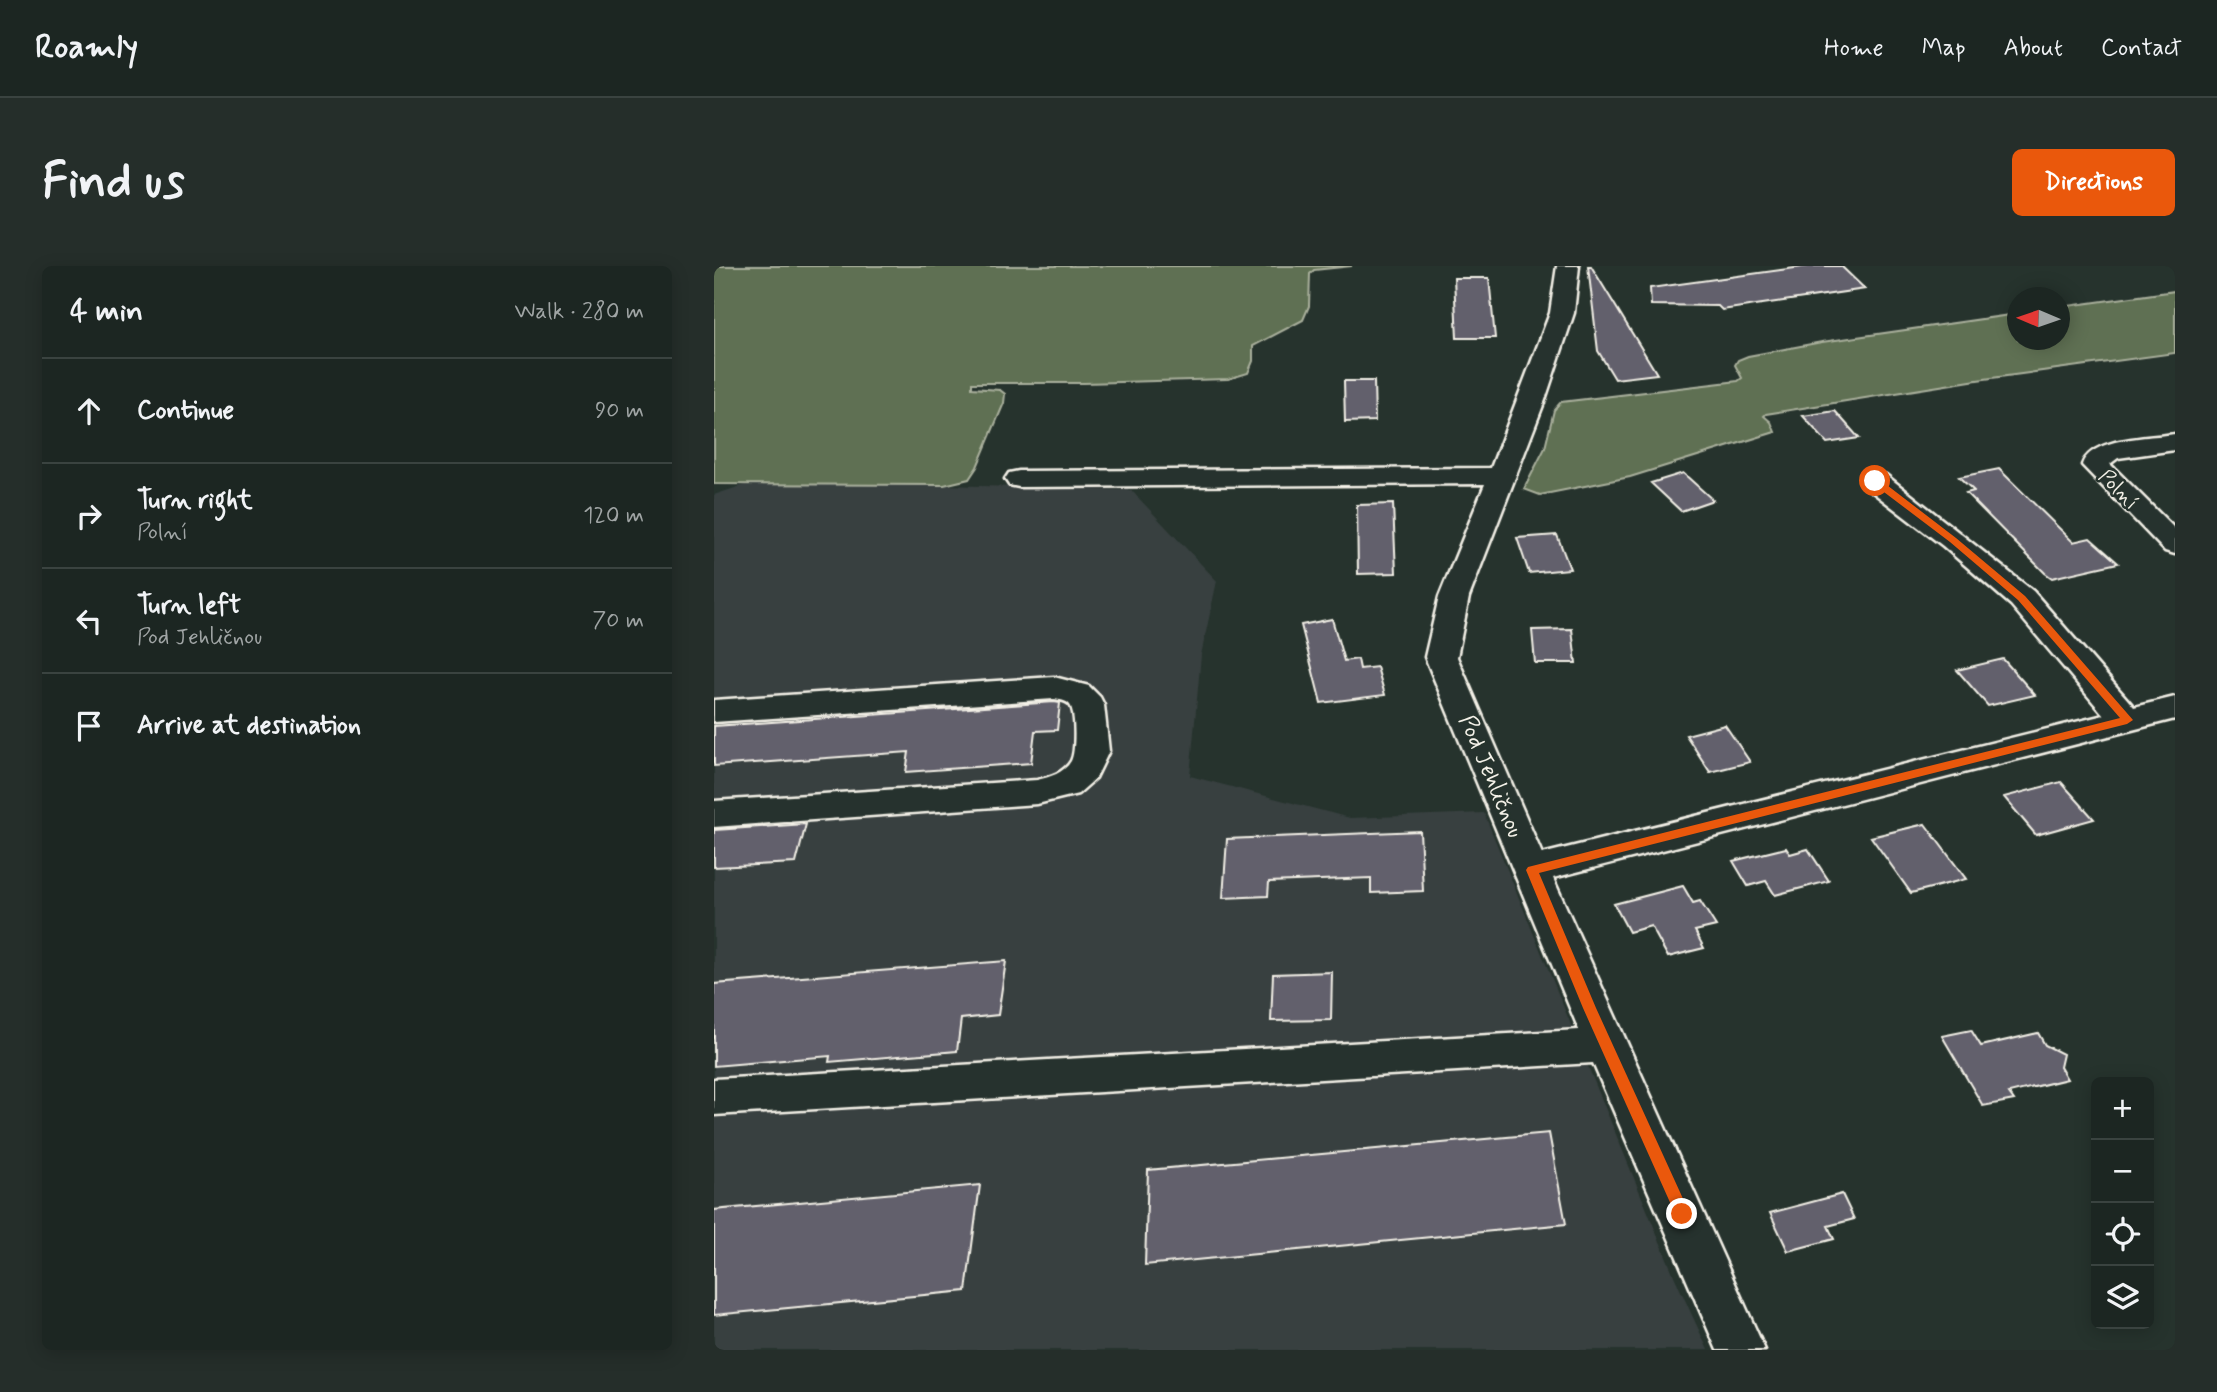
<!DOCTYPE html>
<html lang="en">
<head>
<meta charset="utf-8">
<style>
	:root { --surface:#1c2622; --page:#252e2a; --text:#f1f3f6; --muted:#a0a5a5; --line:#3a4340; --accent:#ea580c }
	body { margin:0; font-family:Mynerve,sans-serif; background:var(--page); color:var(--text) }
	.controls { position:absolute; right:21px; bottom:21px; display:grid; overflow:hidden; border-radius:10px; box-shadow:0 4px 18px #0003 }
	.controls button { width:63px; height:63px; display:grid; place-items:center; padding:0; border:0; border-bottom:2px solid var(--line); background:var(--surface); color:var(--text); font:35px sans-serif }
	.compass { position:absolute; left:1293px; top:21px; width:63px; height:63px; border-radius:50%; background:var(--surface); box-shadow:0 4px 18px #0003; rotate:272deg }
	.stop { position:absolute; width:21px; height:21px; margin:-16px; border:5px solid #ea580c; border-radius:50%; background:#fff }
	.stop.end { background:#ea580c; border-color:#fff; box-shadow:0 2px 7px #0008 }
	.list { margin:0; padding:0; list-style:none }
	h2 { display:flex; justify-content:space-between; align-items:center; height:91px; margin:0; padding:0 28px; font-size:30px }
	h2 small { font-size:23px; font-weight:400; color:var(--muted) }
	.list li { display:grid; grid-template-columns:46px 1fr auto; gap:21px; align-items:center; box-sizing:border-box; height:105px; padding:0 28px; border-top:2px solid var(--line) }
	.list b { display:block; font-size:26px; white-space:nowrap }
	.list p { margin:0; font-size:23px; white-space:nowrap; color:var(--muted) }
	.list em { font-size:23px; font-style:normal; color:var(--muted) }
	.icon { flex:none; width:38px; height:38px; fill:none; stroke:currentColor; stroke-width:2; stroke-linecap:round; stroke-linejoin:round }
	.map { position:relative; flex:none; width:1461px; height:1084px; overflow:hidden; border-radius:10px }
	header { display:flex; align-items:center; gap:42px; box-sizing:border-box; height:98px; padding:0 35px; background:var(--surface); border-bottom:2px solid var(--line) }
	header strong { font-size:33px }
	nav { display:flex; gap:38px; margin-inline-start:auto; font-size:24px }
	.intro { display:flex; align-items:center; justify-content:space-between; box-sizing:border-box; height:168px; padding:0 42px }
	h1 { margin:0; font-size:49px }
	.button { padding:18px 32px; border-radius:10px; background:var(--accent); color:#fff; font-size:24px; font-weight:700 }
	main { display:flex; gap:42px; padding:0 42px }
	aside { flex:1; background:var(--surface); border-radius:10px; box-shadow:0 4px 18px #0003 }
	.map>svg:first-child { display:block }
</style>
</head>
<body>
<header>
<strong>Roamly</strong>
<nav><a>Home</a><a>Map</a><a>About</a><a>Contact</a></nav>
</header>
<div class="intro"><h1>Find us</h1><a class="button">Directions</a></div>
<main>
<aside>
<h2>4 min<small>Walk · 280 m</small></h2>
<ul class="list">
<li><svg class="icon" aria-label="ahead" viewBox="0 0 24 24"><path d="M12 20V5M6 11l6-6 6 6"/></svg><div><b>Continue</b></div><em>90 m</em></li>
<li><svg class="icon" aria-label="right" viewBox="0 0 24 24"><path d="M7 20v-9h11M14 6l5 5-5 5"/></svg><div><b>Turn right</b><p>Polní</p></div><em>120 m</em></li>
<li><svg class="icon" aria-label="left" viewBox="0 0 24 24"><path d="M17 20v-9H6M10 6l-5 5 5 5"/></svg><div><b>Turn left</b><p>Pod Jehličnou</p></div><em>70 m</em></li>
<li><svg class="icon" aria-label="arrive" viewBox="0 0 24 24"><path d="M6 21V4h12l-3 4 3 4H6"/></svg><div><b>Arrive at destination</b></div></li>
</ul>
</aside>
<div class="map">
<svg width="1461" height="1084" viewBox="0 0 1461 1084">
	<rect width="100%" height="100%" fill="#26332d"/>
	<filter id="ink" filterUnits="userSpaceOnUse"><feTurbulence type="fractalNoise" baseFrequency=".0143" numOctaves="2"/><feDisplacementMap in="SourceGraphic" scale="14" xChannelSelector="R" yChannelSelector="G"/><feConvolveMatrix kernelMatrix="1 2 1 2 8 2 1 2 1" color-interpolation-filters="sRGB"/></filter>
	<g filter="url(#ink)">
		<!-- built -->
		<path fill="#384040" d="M30 219H230L417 224 503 315 487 389 476 510 636 552 770 547 961 1012 994 1084H0V229Z"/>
		<!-- green -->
		<path fill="#5f7052" stroke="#aab09d" stroke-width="2" d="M0 0H638L600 4 596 8 595 40 589 54 539 80V95L534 107 514 113 370 117H258V122L286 124 291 128 290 137 263 201 255 213 230 219 0 218Z
			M1461 25V87L1263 114 1052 148 1050 150 1057 156 1061 166 916 211 826 229 810 223 831 182 840 144 847 136 1024 115 1028 112 1021 99 1024 94 1034 90 1108 76 1303 48 1304 74H1346V41Z"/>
		<!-- building -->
		<path fill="#62606c" stroke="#f4f1e8" stroke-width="2" d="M874 0H877L943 108 901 113 884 85Z
			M1095 0H1127L1151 23 1008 44 1004 40 937 39 936 22Z
			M740 12H775L781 72H743Z
			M630 115H660L661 155 631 156Z
			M1121 145 1145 172 1113 177 1089 150Z
			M1285 203 1359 276 1376 272 1404 297 1338 312 1331 307 1252 227 1260 225 1245 211Z
			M969 207 999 234 967 245 937 217Z
			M679 238 682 307 644 308 643 239Z
			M843 269 856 303 815 307 803 272Z
			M618 353 630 395 644 393 646 403 663 401 671 429 607 437 587 359Z
			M858 363 862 397H821L818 364Z
			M1289 393 1321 429 1274 440 1243 404Z
			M340 436 346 437 343 464 321 465 317 497 192 506 195 486 0 500V460Z
			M1011 459 1036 496 996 506 972 469Z
			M1347 516 1380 553 1322 569 1290 531Z
			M92 558 82 597 0 601V564Z
			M1211 558 1252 613 1197 627 1157 571Z
			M706 565 709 625 657 627V612L555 616 554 630 509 632 513 573Z
			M1072 582 1076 588 1094 583 1115 615 1061 629 1052 615 1034 620 1019 595Z
			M969 620 979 637 986 635 1002 660 981 665 990 682 954 691 937 660 915 666 900 638Z
			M292 695 284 749 247 753 243 785 115 796 116 790 0 800V718Z
			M618 706 617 754 557 755 559 708Z
			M1257 764 1267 780 1324 767 1331 779 1349 788 1346 801 1353 813 1295 827 1300 834 1269 840 1228 770Z
			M835 867 852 958 431 999 434 904Z
			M266 919 252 1025 0 1049V944Z
			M1128 928 1140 953 1114 960 1120 973 1074 985 1056 947Z"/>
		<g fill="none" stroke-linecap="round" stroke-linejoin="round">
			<!-- minor casing -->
			<g stroke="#f4f1e8" stroke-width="5">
				<path id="minor" d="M843 0H865L860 47 831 134 755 331 743 391 828 588 1390 449 1297 339 1229 280 1152 221 1148 215 1152 209 1162 207 1172 209 1319 325 1420 441 1461 431V453L839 612 1051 1084H1003L879 797 0 849V813L865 764 711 391 725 331 771 218 305 221 295 219 291 213 295 207 305 205 777 202 836 47Z
					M1461 168V184L1404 192 1396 198 1461 263V288L1451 285 1368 199C1377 171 1435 172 1461 168Z
					M340 411 375 420 386 431 390 439 395 485 382 512 364 528 323 538 0 561V535L323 514C336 511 350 507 357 495 362 486 362 447 356 439 352 434 346 434 340 433L0 456V434Z"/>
			</g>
			<!-- minor -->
			<use href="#minor" fill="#26332d" fill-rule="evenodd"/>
		</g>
	</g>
	<!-- route -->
	<path fill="#ea580c" d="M1158 213H1165L1242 272 1311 330 1419 454 1413 458 825 607 882 742 976 948 968 954 963 952 869 742 812 604 814 601 1406 452 1304 334 1236 276 1158 217Z"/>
	<g text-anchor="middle" stroke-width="5" stroke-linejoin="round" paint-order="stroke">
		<!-- far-street labels -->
		<g font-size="21" fill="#f4f1e8" stroke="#26332d">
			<text transform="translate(1405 223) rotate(46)" y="7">Polní</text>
		</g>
		<!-- street labels -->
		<g font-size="24" fill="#f4f1e8" stroke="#26332d">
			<text transform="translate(778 510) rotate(67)" y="8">Pod Jehličnou</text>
		</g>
	</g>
</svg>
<div class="controls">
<button>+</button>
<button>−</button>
<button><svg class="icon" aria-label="locate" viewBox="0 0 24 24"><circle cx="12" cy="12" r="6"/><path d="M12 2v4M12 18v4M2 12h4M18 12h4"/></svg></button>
<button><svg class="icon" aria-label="layers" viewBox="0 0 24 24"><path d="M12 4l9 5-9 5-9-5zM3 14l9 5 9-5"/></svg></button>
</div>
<svg class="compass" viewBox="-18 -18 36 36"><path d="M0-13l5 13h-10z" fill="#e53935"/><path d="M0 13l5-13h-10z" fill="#a0a5a5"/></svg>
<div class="stop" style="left:1161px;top:215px"></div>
<div class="stop end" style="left:968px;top:948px"></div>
</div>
</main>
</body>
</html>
